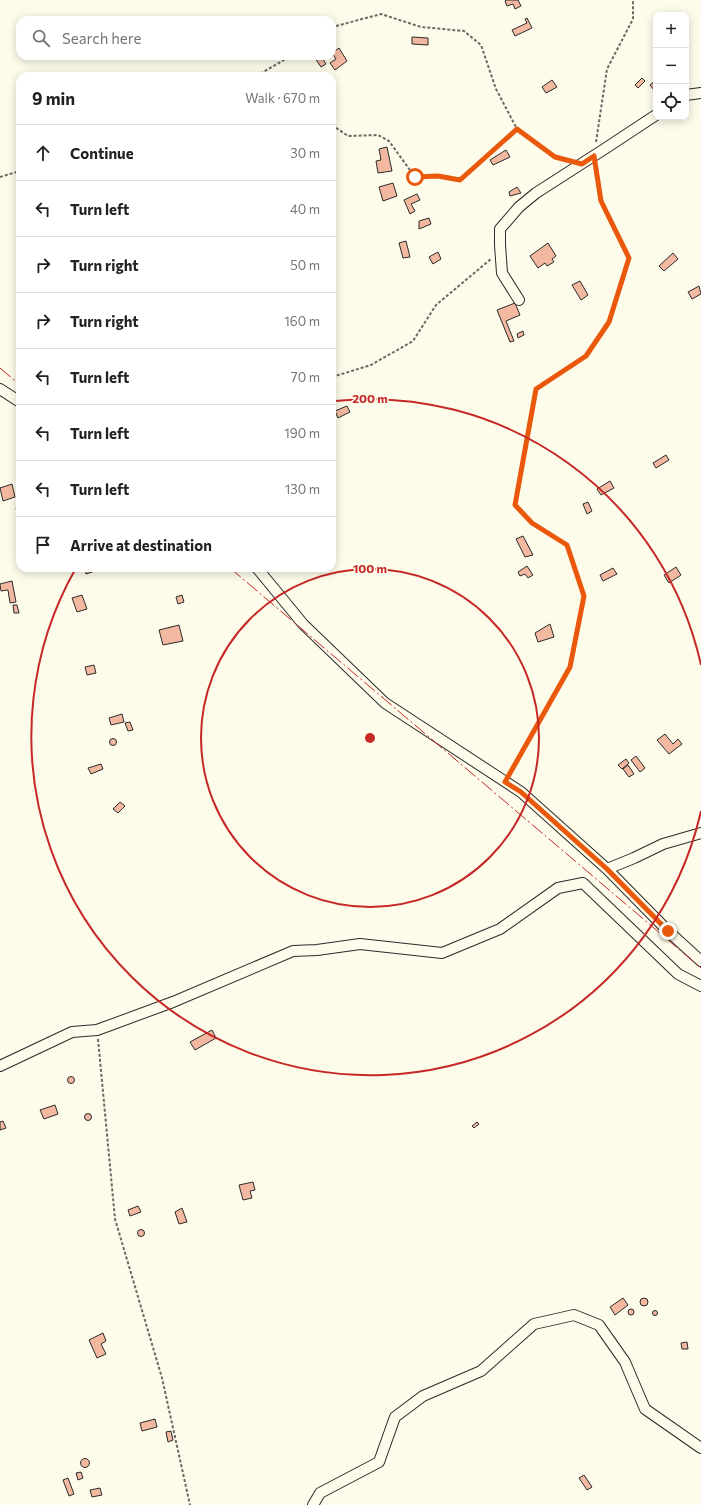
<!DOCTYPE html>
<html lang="en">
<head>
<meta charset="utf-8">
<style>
	:root { --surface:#fff; --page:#f2f2f2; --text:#202124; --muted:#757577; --line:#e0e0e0 }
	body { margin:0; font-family:Commissioner,sans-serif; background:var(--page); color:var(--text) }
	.controls { position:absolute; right:12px; top:12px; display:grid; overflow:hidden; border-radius:8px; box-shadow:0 2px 10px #0003 }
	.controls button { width:36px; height:36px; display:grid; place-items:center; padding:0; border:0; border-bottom:1px solid var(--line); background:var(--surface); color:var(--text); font:20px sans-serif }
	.stop { position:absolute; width:12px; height:12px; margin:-9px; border:3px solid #ea580c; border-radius:50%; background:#fff }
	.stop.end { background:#ea580c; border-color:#fff; box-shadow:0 1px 4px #0008 }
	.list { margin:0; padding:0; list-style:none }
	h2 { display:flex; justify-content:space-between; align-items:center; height:52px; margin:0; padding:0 16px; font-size:17px }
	h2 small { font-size:13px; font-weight:400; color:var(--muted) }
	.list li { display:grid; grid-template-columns:26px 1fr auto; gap:12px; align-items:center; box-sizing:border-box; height:56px; padding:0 16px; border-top:1px solid var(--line) }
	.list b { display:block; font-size:15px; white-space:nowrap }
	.list em { font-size:13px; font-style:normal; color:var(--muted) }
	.icon { flex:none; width:22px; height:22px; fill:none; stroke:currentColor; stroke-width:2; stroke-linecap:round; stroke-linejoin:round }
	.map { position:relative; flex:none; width:701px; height:1505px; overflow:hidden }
	.search { position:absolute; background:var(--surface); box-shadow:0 2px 10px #0003; left:16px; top:16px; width:320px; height:44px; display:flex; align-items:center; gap:10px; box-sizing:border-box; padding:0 14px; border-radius:12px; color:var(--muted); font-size:15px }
	.panel { position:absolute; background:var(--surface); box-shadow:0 2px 10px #0003; left:16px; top:72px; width:320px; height:500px; border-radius:12px }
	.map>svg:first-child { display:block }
</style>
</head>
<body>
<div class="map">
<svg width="701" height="1505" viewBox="0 0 701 1505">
	<rect width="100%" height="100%" fill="#fdfbea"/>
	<!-- building -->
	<path fill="#f2b8a0" stroke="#2b2b2b" d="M506 0H518L521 6 515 9 513 4 507 6 505 1Z
		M527 18 532 28 515 36 512 30 527 23 525 19Z
		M412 37 428 38V45L412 44Z
		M339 48 347 61 335 70 330 63 336 59 332 53Z
		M317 56H321L326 64 321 67 315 58Z
		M642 78 645 81 638 88 635 85Z
		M552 80 557 87 546 93 542 87Z
		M656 80V88L654 90 650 85Z
		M387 147 392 171 378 173 376 161 381 160 379 149Z
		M506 150 510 157 493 165 490 160Z
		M393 183 397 196 383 201 379 187Z
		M517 187 521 193 510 196 509 192Z
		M417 194 420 200 411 204 415 211 410 214 404 200Z
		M429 218 431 224 419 229V221Z
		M406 241 410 257 403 258 399 243Z
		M548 243 556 256 552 259 554 262 547 266 545 263 538 268 530 256Z
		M438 252 441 259 433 264 429 257Z
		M673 253 678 259 664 271 659 266Z
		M580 281 588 295 581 300 572 285Z
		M699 286 701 294 692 299 688 292Z
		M515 303 520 315 506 321 514 341 510 342 497 310Z
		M523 331 524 335 518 338 517 334Z
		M347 406 350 412 338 418 335 411Z
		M666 455 669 460 656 468 653 463Z
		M610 481 614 488 601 495 597 489Z
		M12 484 15 497 3 501 0 488Z
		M588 502 592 511 587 514 583 504Z
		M20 507V515H18L16 508Z
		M523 536 533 555 525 557 516 539Z
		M527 566 533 575 528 578 525 574 520 576 518 572Z
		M676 567 681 575 669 583 664 575Z
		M85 568H94L95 571 86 574Z
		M613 568 617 574 603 581 600 575Z
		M12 581 16 602 10 603 8 590 1 591 0 584Z
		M82 595 87 609 77 612 72 598Z
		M182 595 184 602 178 604 176 597Z
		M13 605H17L19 613H14Z
		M550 624 554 637 538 642 535 633Z
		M179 625 183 641 163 645 159 630Z
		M94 665 96 673 87 675 85 667Z
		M122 714 124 722 111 725 109 718Z
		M130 722 133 730 128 731 125 723Z
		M665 734 673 744 678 739 682 744 669 754 657 740Z
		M109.5 742a3.5 3.5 0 1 1 7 0a3.5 3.5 0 1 1-7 0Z
		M636 756 645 768 640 772 631 760Z
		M626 759 629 763 622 769 618 765Z
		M101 764 103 769 91 774 88 768Z
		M628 765 634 774 629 777 623 769Z
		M120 802 125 806 118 813 113 809Z
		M212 1030 216 1038 195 1050 190 1042Z
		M67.5 1080a3.5 3.5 0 1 1 7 0a3.5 3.5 0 1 1-7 0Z
		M55 1105 58 1114 44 1119 40 1110Z
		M84.5 1117a3.5 3.5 0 1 1 7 0a3.5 3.5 0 1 1-7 0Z
		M3 1121 6 1128 0 1130V1122Z
		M477 1122 479 1124 474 1128 472 1126Z
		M253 1182 255 1190 250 1191 252 1198 243 1200 239 1185Z
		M138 1206 141 1212 130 1216 128 1210Z
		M182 1208 187 1222 179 1224 175 1212Z
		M137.5 1233a3.5 3.5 0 1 1 7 0a3.5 3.5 0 1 1-7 0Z
		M640 1302a4 4 0 1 1 8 0a4 4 0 1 1-8 0Z
		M623 1298 628 1305 615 1315 610 1307Z
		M628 1312a3 3 0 1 1 6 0a3 3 0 1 1-6 0Z
		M652.5 1313a2.5 2.5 0 1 1 5 0a2.5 2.5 0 1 1-5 0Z
		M103 1333 106 1341 101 1344 106 1354 97 1358 89 1340Z
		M687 1342 688 1349H682L681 1343Z
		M155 1419 157 1427 142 1431 140 1423Z
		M171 1431 173 1440 168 1442 166 1432Z
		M80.5 1463a4.5 4.5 0 1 1 9 0a4.5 4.5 0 1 1-9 0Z
		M81 1472 83 1478 78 1480 76 1473Z
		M584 1475 592 1487 587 1490 579 1478Z
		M68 1478 74 1494 69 1496 63 1480Z
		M100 1488 102 1495 92 1497 90 1490Z"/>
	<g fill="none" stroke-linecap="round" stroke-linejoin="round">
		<!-- street casing -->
		<g stroke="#2b2b2b" stroke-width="12">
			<path id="street" d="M686 95 701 93
				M519 300 502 273 500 245V229L519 207 536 193 606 148 656 115
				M0 389 20 402
				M257 568 303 624 385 703 521 792 607 869 668 931 701 961
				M607 869 634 858 663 844 701 833
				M0 1066 72 1032 97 1030 173 1002 293 951 317 950 360 944 442 953 500 929 558 888 583 883 678 974 701 986
				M313 1505 320 1493 379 1462 395 1417 423 1396 481 1371 534 1324 574 1315 599 1325 625 1362 645 1409 701 1448"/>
		</g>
		<!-- path -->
		<path stroke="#6a6964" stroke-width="2" stroke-dasharray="3 2" stroke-linecap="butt" d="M332 29 336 26 381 14 421 27 464 31 481 45 496 89 517 129 555 157 568 160
			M256 76 291 56
			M332 125 348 136 378 135 389 141 415 177 438 176 460 180 517 129
			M596 142 607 69 633 19V0
			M0 177 20 171
			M332 377 371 365 413 341 436 305 491 259
			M510 772 570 667 584 596 567 545 533 523 515 505 536 389 586 356 609 322 629 258 601 201 595 168
			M98 1039 115 1219 162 1378 190 1505"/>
		<!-- street -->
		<use href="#street" stroke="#fdfbea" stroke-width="10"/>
		<!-- power -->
		<path stroke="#c62828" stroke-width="1" stroke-dasharray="14 3 2 3" stroke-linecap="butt" d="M0 368 20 385
			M230 568 701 968"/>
	</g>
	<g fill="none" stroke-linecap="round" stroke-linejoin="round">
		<!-- route -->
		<path stroke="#ea580c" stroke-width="5" d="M415 177 438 176 460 180 517 129 555 157 582 164 594 156 601 201 629 258 609 322 586 356 536 389 515 505 532 523 567 545 584 596 570 667 505 782 521 792 607 869 668 931"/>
	</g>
	<!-- distance rings -->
	<g fill="none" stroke="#c62828" stroke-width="2">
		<circle cx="370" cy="738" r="169"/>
		<path d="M701 811A339 339 0 1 1 76 568M335 401A339 339 0 0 1 701 665"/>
	</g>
	<circle cx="370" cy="738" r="6" fill="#c62828" stroke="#fdfbea" stroke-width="2"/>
	<g font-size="12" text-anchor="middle" font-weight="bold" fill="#c62828" stroke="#fdfbea" stroke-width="3" stroke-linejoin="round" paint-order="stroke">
		<text x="370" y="403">200 m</text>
		<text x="370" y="573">100 m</text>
	</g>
</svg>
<div class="controls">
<button>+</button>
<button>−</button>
<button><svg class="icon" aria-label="locate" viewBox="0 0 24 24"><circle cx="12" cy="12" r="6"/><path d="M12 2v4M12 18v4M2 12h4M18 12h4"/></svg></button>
</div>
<div class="stop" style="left:415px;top:177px"></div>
<div class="stop end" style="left:668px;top:931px"></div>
<div class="search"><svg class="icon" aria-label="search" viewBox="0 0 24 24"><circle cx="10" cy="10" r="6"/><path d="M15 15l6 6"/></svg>Search here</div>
<section class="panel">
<h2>9 min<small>Walk · 670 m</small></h2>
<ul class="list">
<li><svg class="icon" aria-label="ahead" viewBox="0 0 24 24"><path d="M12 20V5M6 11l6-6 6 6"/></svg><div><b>Continue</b></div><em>30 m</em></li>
<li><svg class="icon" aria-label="left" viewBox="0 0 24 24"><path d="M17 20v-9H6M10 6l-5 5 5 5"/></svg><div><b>Turn left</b></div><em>40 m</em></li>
<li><svg class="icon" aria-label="right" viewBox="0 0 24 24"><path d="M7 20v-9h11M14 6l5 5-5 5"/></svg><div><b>Turn right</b></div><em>50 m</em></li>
<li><svg class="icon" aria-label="right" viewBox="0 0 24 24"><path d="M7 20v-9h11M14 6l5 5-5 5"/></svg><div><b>Turn right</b></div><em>160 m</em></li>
<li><svg class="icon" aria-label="left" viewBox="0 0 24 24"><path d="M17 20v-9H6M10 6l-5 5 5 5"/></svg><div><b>Turn left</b></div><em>70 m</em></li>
<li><svg class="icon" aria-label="left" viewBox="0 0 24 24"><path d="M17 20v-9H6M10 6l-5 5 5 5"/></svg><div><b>Turn left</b></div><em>190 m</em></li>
<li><svg class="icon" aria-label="left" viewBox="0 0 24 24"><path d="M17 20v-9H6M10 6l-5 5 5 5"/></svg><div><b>Turn left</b></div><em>130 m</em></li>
<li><svg class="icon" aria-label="arrive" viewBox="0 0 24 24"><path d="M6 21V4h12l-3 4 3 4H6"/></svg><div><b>Arrive at destination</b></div></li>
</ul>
</section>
</div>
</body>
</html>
